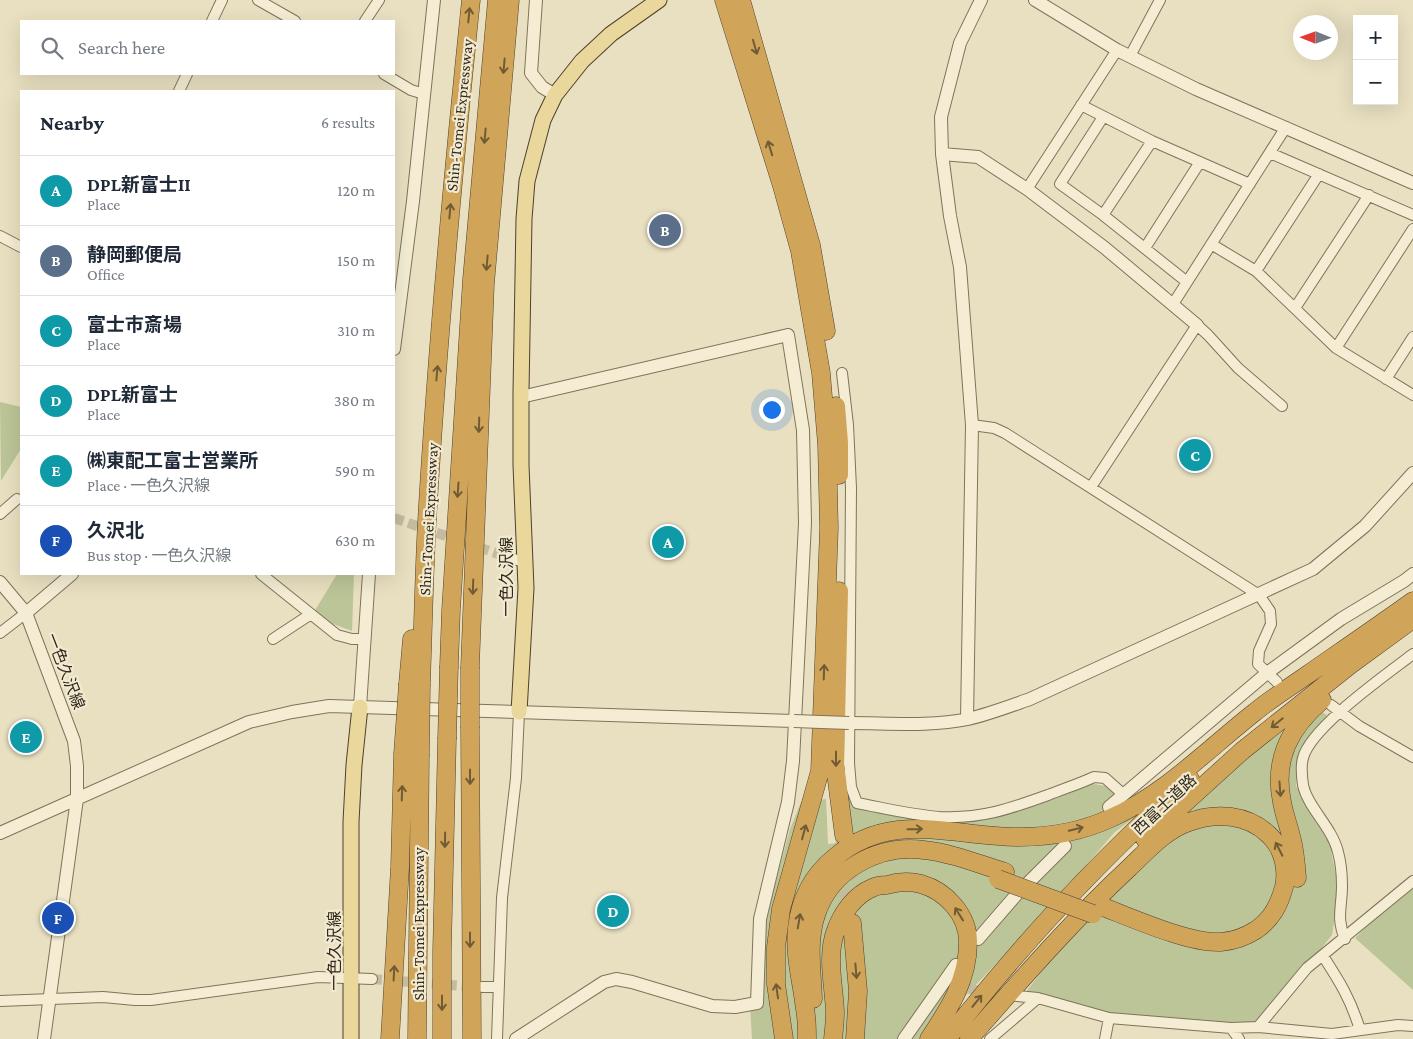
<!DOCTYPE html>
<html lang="en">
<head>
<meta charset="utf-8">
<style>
	:root { --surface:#fff; --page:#f2f2f3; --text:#1f2937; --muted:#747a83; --line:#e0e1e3; --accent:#ea580c }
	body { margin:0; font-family:"Crimson Pro","Noto Sans JP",serif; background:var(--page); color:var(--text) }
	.controls { position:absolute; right:15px; top:15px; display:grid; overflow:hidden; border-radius:0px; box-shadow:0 5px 20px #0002 }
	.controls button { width:45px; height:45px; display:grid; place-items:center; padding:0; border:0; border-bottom:1px solid var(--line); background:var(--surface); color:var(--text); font:25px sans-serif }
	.compass { position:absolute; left:1293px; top:15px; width:45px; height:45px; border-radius:50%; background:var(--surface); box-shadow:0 5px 20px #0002; rotate:271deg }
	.you { position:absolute; left:771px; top:409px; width:18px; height:18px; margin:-12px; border:4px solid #fff; border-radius:50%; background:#1a73e8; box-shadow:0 0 0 8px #1a73e833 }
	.badge { display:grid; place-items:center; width:32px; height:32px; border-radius:50%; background:var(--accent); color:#fff; font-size:16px; font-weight:700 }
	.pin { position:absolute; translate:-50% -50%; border:2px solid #fff; box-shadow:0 1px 5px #0006 }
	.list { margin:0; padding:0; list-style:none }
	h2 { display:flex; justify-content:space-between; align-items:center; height:65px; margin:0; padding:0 20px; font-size:21px }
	h2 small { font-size:16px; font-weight:400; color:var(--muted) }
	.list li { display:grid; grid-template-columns:32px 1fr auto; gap:15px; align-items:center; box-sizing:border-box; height:70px; padding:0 20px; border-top:1px solid var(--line) }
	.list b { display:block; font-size:19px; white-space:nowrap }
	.list p { margin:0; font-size:16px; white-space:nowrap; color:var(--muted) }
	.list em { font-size:16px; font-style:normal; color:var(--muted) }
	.icon { flex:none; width:28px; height:28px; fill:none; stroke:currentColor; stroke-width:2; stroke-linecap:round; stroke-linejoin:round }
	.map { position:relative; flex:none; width:1413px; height:1039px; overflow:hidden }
	.search { position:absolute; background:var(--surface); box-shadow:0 5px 20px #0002; left:20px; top:20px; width:375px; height:55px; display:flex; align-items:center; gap:12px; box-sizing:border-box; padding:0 18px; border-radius:0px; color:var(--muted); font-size:19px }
	.panel { position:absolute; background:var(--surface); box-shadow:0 5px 20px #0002; left:20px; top:90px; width:375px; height:485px; border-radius:0px }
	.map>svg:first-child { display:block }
</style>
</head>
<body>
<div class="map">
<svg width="1413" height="1039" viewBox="0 0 1413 1039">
	<rect width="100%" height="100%" fill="#e9e0c1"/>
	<!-- green -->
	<path fill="#bcc597" d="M0 402 21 407V449L1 481Z
		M337 574H354L352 631 328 622 314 612Z
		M1309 703 1327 715 1299 759 1296 786 1325 824 1336 874V910L1332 935 1313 959 1255 1025 1118 1018 1022 997 1076 927 1205 792Z
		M1083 782 1117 788 1142 812 1115 832 1041 917 924 1039H752L750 1005 755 943 762 931 790 829 801 802 826 799 828 844 845 842 847 791 857 803 966 817Z
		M1413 881V990L1355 938Z"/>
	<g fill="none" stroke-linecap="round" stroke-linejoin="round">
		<!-- minor-tunnel -->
		<path stroke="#c4bba0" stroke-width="10" stroke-dasharray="10 5" stroke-linecap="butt" d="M394 518 507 557
			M372 979 476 987
			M954 987 1011 995"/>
		<!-- motorway-tunnel -->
		<path stroke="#c4bba0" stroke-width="18" stroke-dasharray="18 9" stroke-linecap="butt" d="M844 836 851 917"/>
		<!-- minor casing -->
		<g stroke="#80725b" stroke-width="12">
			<path id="minor" d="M258 0 295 21
				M212 21 222 0
				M365 21 379 0
				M1130 56 1160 0
				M384 74 411 90 424 94
				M179 91 187 74
				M1081 105 1152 141 1250 184
				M1103 117 1060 184 1103 215 1187 282
				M1270 153 1413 215
				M1027 189 1117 50
				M1103 215 1152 141
				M0 236 21 247
				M1211 244 1256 271 1336 348 1413 395
				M1145 248 1200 162
				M1256 271 1319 174
				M1173 304 1286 127
				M1295 308 1369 195
				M1336 348 1413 229
				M842 373 848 425 851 488 849 763 851 787 857 803C884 808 912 815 940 817 982 819 1009 809 1048 795 1063 789 1079 784 1094 777L1105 778 1124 795
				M1386 379 1413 337
				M972 425 994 428 1005 433 1259 595 1270 611 1271 624 1259 651 1258 664 1277 682
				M1091 487 1197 325 1208 335 1238 368 1282 406
				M0 514 17 499
				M507 557 524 562
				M261 574 337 635 352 639H365
				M0 633 26 613
				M273 639 311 614
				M1331 705 1359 726 1413 757
				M1345 939C1336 918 1342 907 1342 886 1342 875 1341 863 1338 852 1332 827 1308 808 1303 785 1302 778 1301 765 1303 758 1311 727 1386 675 1413 654
				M1323 956C1340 982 1351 1000 1360 1030
				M482 987H499
				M1017 996 1038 998 1109 1018 1231 1028 1258 1027 1332 1034 1398 1025 1413 1026
				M0 1001 103 997 135 1000H151L318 977 372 979
				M1258 1027 1307 968 1413 881
				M1231 1028 1239 1039
				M497 1039 502 898 516 778 519 712
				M990 1039 1038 998
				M1105 1039 1109 1018"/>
		</g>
		<!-- tertiary casing -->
		<g stroke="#80725b" stroke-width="14">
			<path id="tertiary" d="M536 0 531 73 542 87 555 95
				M1035 0 1117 50 1196 89 1413 183
				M942 154 978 157 1027 189 1105 248 1197 325
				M394 349 413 201 434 0
				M0 582 26 613
				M360 707 369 574
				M967 719 972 425 960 267 950 216 942 154 941 117 960 43 981 0
				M849 723C888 723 930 727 968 719 989 714 1010 706 1030 699L1313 569 1365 526 1413 473
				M1109 807 1267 673 1341 619 1404 581 1413 574
				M0 833 249 722 292 712 329 706 794 721
				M978 939 1017 894 1065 846
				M44 1039 77 799V766L74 741 26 613 72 574
				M516 1039 604 982 616 979 632 982 712 1006 735 1007 757 1003 760 919 788 802 793 761 805 523 803 430 788 335 521 397
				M904 1039 956 965"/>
		</g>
		<!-- primary casing -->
		<g stroke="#4e402f" stroke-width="17">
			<path id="primary" d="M519 712 526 588 521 465V392L524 219 527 181 543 120 555 95 582 61 611 34 659 0
				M351 1039V822L354 765 360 707"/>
		</g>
		<!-- motorway casing -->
		<g stroke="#4e402f" stroke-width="19">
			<path id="motorway" d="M724 0 782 186 800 251 821 373 827 445 829 528 820 771 781 909 776 947V984L784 1039
				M741 0 811 245 826 331
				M836 406 839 443V475
				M839 591 835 765 844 835
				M449 666 451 610 472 279 497 0
				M470 667 485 284 510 0
				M408 684 412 639
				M421 684C423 630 424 575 427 521 437 347 453 173 471 0
				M470 728 472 1039
				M1145 839 1242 751 1350 665 1413 619
				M1297 878C1296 864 1295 850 1291 836 1288 824 1284 814 1282 802 1273 759 1290 727 1322 700
				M852 923 858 991 855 1039
				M813 999C812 971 807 942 816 915 830 870 878 844 924 850 952 853 978 864 1005 872
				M390 1039 400 867 403 754
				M417 1039 420 756
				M442 1039V951L447 739
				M807 1039C807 1029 807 1019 805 1009 802 982 794 956 797 928 800 901 812 876 834 858 892 809 952 837 1019 837 1049 837 1083 831 1111 818 1165 794 1209 748 1255 712 1272 698 1290 687 1307 675 1343 650 1378 626 1413 601
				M833 1039C834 1030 835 1021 835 1012 834 985 826 956 836 930 842 913 855 895 872 888 876 886 882 885 887 885 897 882 910 881 921 884 946 891 968 915 968 942 968 980 949 1009 929 1039
				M947 1039C1020 946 1101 858 1190 779
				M969 1039C1021 980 1072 921 1129 868 1147 851 1165 830 1189 822 1216 812 1248 814 1269 835 1283 848 1288 869 1284 887 1279 905 1272 919 1256 930 1245 937 1234 941 1221 942 1189 944 1130 917 1098 905"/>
		</g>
		<!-- minor -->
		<use href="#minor" stroke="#f4edd4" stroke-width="10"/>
		<!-- tertiary -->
		<use href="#tertiary" stroke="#f4edd4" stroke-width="12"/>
		<!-- primary -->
		<use href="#primary" stroke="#e9d79c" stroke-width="15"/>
		<!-- motorway -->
		<use href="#motorway" stroke="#d0a55a" stroke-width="18"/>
		<!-- tertiary-bridge casing -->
		<g stroke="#80725b" stroke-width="14" stroke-linecap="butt">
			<path id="tertiary-bridge" d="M794 721 849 723"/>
		</g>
		<!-- motorway-bridge casing -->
		<g stroke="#4e402f" stroke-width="19" stroke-linecap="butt">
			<path id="motorway-bridge" d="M470 728V667
				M447 739 449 666
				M403 754 408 684
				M420 756 421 684
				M998 879 1093 914"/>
		</g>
		<!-- tertiary-bridge -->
		<use href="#tertiary-bridge" stroke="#f4edd4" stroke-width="12"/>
		<!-- motorway-bridge -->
		<use href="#motorway-bridge" stroke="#d0a55a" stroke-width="18"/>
	</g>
	<!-- one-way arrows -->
	<defs><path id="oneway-shaft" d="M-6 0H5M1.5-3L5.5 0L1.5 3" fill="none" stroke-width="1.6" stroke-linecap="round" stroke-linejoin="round" transform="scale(1.25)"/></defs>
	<g stroke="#715b35">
		<use href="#oneway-shaft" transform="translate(469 15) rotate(-84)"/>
		<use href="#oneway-shaft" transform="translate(755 47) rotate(74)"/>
		<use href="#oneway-shaft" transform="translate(504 66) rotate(95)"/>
		<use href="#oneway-shaft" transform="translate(485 136) rotate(95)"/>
		<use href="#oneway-shaft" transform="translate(770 148) rotate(-107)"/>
		<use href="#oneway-shaft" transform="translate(450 211) rotate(-85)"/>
		<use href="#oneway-shaft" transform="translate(487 263) rotate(95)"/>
		<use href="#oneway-shaft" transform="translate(437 373) rotate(-85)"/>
		<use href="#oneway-shaft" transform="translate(479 425) rotate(92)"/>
		<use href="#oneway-shaft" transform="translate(458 490) rotate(94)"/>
		<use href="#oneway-shaft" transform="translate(473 587) rotate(92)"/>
		<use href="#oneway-shaft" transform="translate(824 672) rotate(-88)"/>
		<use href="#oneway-shaft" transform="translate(1277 723) rotate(141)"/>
		<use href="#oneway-shaft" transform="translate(836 759) rotate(90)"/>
		<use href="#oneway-shaft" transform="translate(470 777) rotate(90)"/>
		<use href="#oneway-shaft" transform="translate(1280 789) rotate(86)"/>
		<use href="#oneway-shaft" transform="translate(402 793) rotate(-88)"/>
		<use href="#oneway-shaft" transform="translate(915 829) rotate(-1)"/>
		<use href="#oneway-shaft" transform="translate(1076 829) rotate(-14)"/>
		<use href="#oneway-shaft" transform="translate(804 832) rotate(-75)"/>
		<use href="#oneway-shaft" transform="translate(445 840) rotate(91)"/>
		<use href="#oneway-shaft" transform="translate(1279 849) rotate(-117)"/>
		<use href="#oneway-shaft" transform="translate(959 914) rotate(-122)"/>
		<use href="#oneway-shaft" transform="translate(799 921) rotate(-80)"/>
		<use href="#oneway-shaft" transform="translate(470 940) rotate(90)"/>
		<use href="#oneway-shaft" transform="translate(856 971) rotate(85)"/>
		<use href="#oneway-shaft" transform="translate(394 973) rotate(-87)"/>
		<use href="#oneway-shaft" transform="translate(777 991) rotate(-98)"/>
		<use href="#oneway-shaft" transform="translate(977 1001) rotate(-51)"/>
		<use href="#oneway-shaft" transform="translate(442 1003) rotate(90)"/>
	</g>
	<g text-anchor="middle" stroke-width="4.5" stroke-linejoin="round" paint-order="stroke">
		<!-- street labels -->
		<g font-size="16" fill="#32291d" stroke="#f1ead0">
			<text transform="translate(459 115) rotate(-84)" y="6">Shin-Tomei Expressway</text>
			<text transform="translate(428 519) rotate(-87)" y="6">Shin-Tomei Expressway</text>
			<text transform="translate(506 577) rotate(-90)" y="6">一色久沢線</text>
			<text transform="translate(66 671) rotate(69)" y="6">一色久沢線</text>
			<text transform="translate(1164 804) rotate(-43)" y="6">西富士道路</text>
			<text transform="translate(418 924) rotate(-90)" y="6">Shin-Tomei Expressway</text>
			<text transform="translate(334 951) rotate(-90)" y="6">一色久沢線</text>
		</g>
	</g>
</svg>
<div class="controls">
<button>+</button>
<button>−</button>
</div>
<svg class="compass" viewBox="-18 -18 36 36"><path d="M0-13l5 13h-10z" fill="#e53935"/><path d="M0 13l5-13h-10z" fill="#747a83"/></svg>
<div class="you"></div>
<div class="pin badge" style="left:668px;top:542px;background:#0f9aa8">A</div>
<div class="pin badge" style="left:665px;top:230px;background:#5c6f8a">B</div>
<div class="pin badge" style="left:1195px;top:455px;background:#0f9aa8">C</div>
<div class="pin badge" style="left:613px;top:911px;background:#0f9aa8">D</div>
<div class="pin badge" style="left:26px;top:737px;background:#0f9aa8">E</div>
<div class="pin badge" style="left:58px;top:918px;background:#1a4fb4">F</div>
<div class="search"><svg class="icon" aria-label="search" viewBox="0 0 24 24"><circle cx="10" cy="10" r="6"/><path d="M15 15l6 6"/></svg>Search here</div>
<section class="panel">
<h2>Nearby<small>6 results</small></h2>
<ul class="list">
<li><span class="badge" style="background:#0f9aa8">A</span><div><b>DPL新富士II</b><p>Place</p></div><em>120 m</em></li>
<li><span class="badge" style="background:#5c6f8a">B</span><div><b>静岡郵便局</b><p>Office</p></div><em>150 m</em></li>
<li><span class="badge" style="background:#0f9aa8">C</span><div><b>富士市斎場</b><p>Place</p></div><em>310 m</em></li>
<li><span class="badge" style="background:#0f9aa8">D</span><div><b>DPL新富士</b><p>Place</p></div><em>380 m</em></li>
<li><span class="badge" style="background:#0f9aa8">E</span><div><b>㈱東配工富士営業所</b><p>Place · 一色久沢線</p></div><em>590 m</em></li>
<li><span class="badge" style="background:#1a4fb4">F</span><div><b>久沢北</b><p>Bus stop · 一色久沢線</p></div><em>630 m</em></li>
</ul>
</section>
</div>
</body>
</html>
